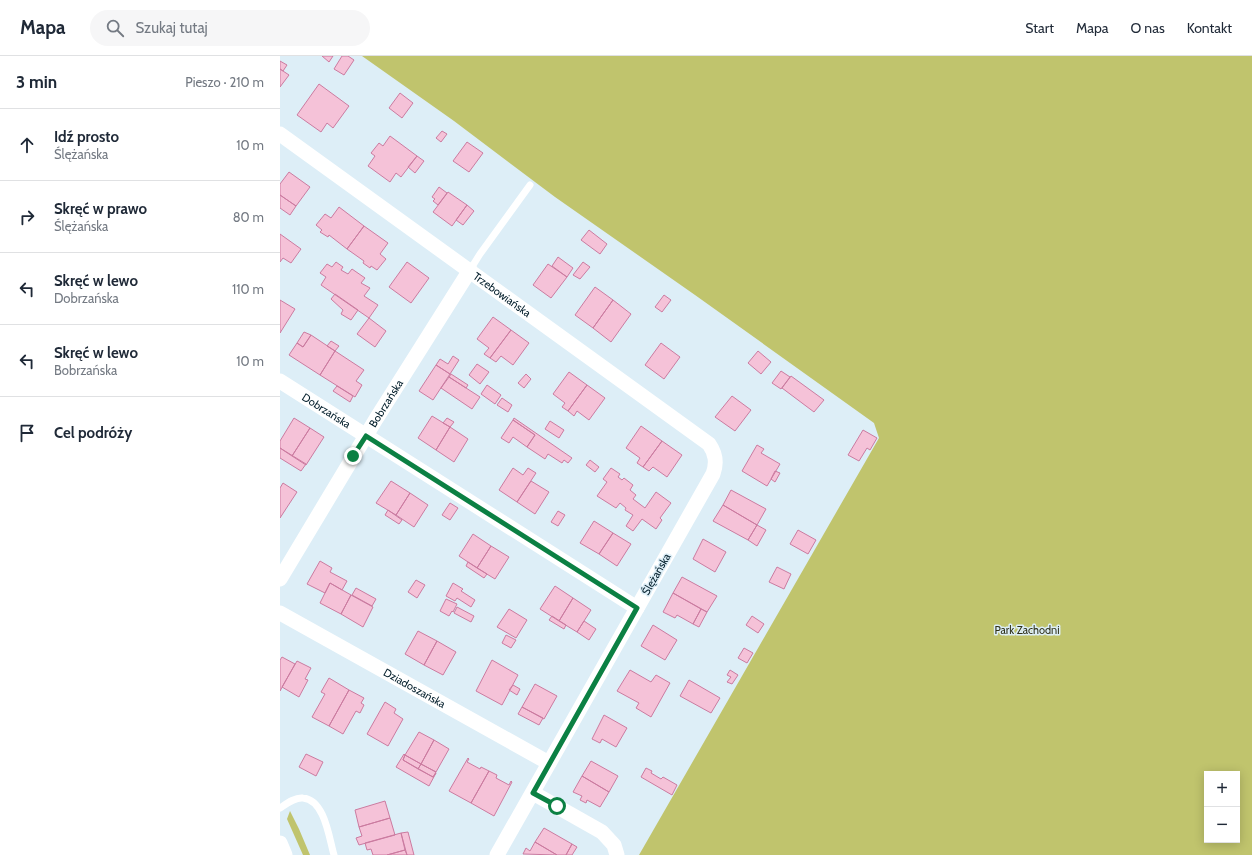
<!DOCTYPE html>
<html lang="pl">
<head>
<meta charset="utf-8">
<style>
	:root { --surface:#fff; --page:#f6f6f7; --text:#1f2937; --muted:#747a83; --line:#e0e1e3 }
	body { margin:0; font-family:Cabin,sans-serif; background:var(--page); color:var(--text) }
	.controls { position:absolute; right:12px; bottom:12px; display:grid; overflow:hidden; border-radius:0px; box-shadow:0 2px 10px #0003 }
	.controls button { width:36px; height:36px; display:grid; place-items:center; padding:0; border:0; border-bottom:1px solid var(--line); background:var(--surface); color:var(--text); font:20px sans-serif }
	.stop { position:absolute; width:12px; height:12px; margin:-9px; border:3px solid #0b8043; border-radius:50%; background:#fff }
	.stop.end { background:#0b8043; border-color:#fff; box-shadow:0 1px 4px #0008 }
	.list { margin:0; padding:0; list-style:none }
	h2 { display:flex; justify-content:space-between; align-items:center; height:52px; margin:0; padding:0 16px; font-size:17px }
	h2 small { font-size:13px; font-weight:400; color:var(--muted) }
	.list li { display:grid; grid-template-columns:26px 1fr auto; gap:12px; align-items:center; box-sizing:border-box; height:72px; padding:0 16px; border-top:1px solid var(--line) }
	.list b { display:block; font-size:15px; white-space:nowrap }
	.list p { margin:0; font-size:13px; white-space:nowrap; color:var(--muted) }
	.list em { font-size:13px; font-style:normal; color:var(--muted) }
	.icon { flex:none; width:22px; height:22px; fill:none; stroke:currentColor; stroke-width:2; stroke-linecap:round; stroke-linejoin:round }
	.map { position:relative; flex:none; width:972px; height:799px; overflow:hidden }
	header { display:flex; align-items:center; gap:24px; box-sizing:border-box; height:56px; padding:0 20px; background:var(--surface); border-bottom:1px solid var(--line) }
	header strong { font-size:19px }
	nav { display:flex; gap:22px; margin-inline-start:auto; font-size:14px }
	.search { width:280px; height:36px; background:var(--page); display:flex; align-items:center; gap:10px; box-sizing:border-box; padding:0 14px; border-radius:22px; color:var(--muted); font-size:15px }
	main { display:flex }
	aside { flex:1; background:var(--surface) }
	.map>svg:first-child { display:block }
</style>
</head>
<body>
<header>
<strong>Mapa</strong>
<div class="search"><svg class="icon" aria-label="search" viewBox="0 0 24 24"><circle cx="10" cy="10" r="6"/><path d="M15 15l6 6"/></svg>Szukaj tutaj</div>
<nav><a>Start</a><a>Mapa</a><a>O nas</a><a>Kontakt</a></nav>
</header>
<main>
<aside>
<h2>3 min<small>Pieszo · 210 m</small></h2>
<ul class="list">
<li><svg class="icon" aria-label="ahead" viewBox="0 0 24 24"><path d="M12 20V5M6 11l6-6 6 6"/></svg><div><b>Idź prosto</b><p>Ślężańska</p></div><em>10 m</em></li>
<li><svg class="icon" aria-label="right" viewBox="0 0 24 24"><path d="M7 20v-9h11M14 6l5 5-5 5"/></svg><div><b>Skręć w prawo</b><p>Ślężańska</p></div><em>80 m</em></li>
<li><svg class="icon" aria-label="left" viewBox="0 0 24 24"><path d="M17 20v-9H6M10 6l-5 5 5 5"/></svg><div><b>Skręć w lewo</b><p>Dobrzańska</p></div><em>110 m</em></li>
<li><svg class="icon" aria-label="left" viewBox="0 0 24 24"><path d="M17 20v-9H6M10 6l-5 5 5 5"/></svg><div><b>Skręć w lewo</b><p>Bobrzańska</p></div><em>10 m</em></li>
<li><svg class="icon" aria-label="arrive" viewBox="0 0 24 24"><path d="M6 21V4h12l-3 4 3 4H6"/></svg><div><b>Cel podróży</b></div></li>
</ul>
</aside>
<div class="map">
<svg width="972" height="799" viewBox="0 0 972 799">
	<rect width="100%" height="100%" fill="#ddeef7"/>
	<!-- green -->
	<path fill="#c0c46d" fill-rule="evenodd" d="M82 0H972V799H359L599 382 594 367 415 239 275 141 174 65ZM927 718H957V784H927Z
		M10 755 19 773 30 799H23L7 763Z"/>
	<!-- building -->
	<path fill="#f5c2d8" stroke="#cb7ba0" d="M42 0H53L49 6Z
		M62 0H68L74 4 64 19 54 13Z
		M0 5 7 9 3 15 0 13Z
		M0 13 9 19 0 31Z
		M39 28 69 50 53 72 47 67 41 76 17 59Z
		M120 37 133 47 122 62 109 52Z
		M162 75 167 78 161 86 156 82Z
		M110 80 137 100 121 121 116 117 110 126 88 110 95 100 91 97 99 87 103 90Z
		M187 86 203 97 189 116 173 105Z
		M137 100 144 105 135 117 128 111Z
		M9 116 30 131 16 150 0 139V128Z
		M159 131 167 137 158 149 153 145 155 143 152 141Z
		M168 136 187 149 172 170 153 156Z
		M0 139 16 150 10 159 0 152Z
		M187 149 194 155 183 169 176 164Z
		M59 151 84 170 67 193 49 179 48 181 40 176 42 174 36 169 45 158 51 162Z
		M84 170 108 187 100 198 106 203 97 214 91 210 90 212 83 207 84 205 67 193Z
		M309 174 327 188 320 198 301 184Z
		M0 178 21 193 11 207 3 202 0 206Z
		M278 201 293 212 287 221 272 210Z
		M56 206 63 211 61 214 68 218 72 213 85 222 81 227 90 232 84 240 98 249 89 262 41 229 46 221 40 217 47 208 52 211Z
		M127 206 149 222 131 247 109 231Z
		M303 206 310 211 300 223 293 219Z
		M268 208 287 221 271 242 253 229Z
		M315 231 333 244 313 272 295 259Z
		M55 238 78 254 71 264 61 258 63 254 51 243Z
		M384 239 391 244 382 256 375 251Z
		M0 244 15 253 0 277Z
		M333 244 351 258 331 286 313 272Z
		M213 261 231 274 210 302 204 298 209 292 197 283Z
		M89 262 106 275 95 291 77 278Z
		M231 274 249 287 233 309 221 300 216 306 210 302Z
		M24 276 31 279 23 291 17 287Z
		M31 279 55 295 40 319 9 299 17 287 23 291Z
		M51 285 59 290 55 295 47 290Z
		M381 287 400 301 384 323 365 309Z
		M55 295 84 314 76 325 82 329 75 341 40 319Z
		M478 295 491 306 481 318 468 307Z
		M173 300 179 304 170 318 156 309 160 303 168 308Z
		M197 308 209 316 200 328 189 319Z
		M156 309 170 318 153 344 139 335Z
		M501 315 510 321 501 333 492 327Z
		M289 316 307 329 288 355 282 351 285 347 273 338Z
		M171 318 188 329 186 332 169 321Z
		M246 318 251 323 244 332 238 327Z
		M511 320 544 344 534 356 502 332Z
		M169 321 200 341 192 353 161 332Z
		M207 329 221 339 215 348 201 338Z
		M307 329 325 342 309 364 297 355 294 360 288 355Z
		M57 330 73 340 70 346 53 335Z
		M452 340 471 354 455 375 435 361Z
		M222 342 232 349 228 356 217 349Z
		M152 360 170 371 156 394 138 382Z
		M14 362 30 372 12 400 0 392V385Z
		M167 362 174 366 170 371 163 367Z
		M234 362 292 402 288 407 284 404 282 407 268 398 265 403 247 391 255 379 233 364Z
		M233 364 255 379 247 391 233 381 229 387 221 382Z
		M270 365 284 374 279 382 265 373Z
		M361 370 382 385 363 411 357 407 360 402 346 392Z
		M170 371 188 383 174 406 156 394Z
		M30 372 44 381 26 409 12 400Z
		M583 374 597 382 590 394 587 392 579 405 568 399Z
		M382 385 402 399 387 421 373 411 369 415 363 411Z
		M477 389 484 393 481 397 500 408 487 430 462 415Z
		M0 392 26 408 21 415 0 402Z
		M310 404 319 411 315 416 306 409Z
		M233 412 243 419 248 412 256 417 237 446 219 434Z
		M331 412 340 418 338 421 342 424 344 422 353 429 350 434 356 439 353 443 365 452 376 436 391 447 380 462 382 464 376 473 362 463 353 475 346 470 353 459 345 454 346 452 340 447 336 452 317 440 327 426 323 423Z
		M495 415 500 417 495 426 491 423Z
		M111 425 130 437 116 459 96 447Z
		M251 425 269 436 255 458 237 446Z
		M3 427 17 436 0 462V432Z
		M451 434 486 453 477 469 443 449Z
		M130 437 148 449 134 471 116 459Z
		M170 447 178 452 170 464 162 459Z
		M443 449 477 469 468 484 433 465Z
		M108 454 122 464 119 468 105 459Z
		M278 455 285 459 278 470 271 466Z
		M314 465 333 477 319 498 300 487Z
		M477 469 486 474 477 490 468 484Z
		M518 474 536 484 528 498 510 488Z
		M333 477 351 488 337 510 319 498Z
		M193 478 211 490 197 512 179 500Z
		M423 483 446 496 435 516 413 503Z
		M211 490 229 501 215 523 197 512Z
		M40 505 52 512 50 516 67 525 62 534 50 527 45 537 27 528Z
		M188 506 207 518 204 522 186 510Z
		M497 511 511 518 504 533 489 526Z
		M402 521 437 540 427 556 393 537Z
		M136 524 145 529 137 542 128 536Z
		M50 527 71 539 61 558 40 547Z
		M173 527 183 533 181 535 195 544 191 551 177 542 175 545 166 540Z
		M275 530 293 542 279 565 260 553Z
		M76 532 96 543 92 550 72 539Z
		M393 537 421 553 413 568 397 559 395 562 383 556Z
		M71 539 93 551 83 571 61 558Z
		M293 542 311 554 297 576 279 565Z
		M166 543 177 548 173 556 172 555 169 560 160 555Z
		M177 551 194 560 191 566 174 557Z
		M229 553 247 564 236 582 217 571Z
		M421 553 427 556 419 571 413 568Z
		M272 560 286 569 284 573 269 564Z
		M472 560 484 568 478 577 466 569Z
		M304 565 316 573 309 584 297 576Z
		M373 569 397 584 385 604 361 590Z
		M138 575 157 585 144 609 125 598Z
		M226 579 236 584 231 592 222 587Z
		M157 585 176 596 163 619 144 609Z
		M464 592 473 597 467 607 458 602Z
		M2 601 15 608 0 635V604Z
		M212 604 238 619 222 649 196 635Z
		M17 605 31 612 25 623 28 624 19 641 2 631Z
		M350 614 371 626 376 619 390 627 371 661 356 652 359 647 337 635Z
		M450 614 458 619 452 628 447 626 451 621 447 619Z
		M49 622 69 634 49 670 32 661 45 638 41 636Z
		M409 624 440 642 431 657 400 640Z
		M255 628 277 640 264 663 242 651Z
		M233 629 240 633 237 639 229 634Z
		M69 634 84 642 81 647 84 649 80 657 76 655 63 678 49 670Z
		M105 646 116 653 114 657 123 663 108 690 87 678Z
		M242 651 263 662 259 669 238 658Z
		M324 659 347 672 336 691 322 683 320 687 312 683Z
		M139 676 154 684 141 708 125 699Z
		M154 684 169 693 156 716 141 708Z
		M26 698 43 706 36 720 19 711Z
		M124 698 125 699 123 704 153 721 156 717 149 730 116 711Z
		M125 699 141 708 138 713 123 704Z
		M188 702 189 703 187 706 200 713 201 711 209 715 191 747 169 735Z
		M311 705 338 720 329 736 302 720Z
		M141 708 156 716 153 721 138 713Z
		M366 712 372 715 371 717 381 723 383 721 397 729 392 739 361 721Z
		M209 715 217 719 216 722 229 729 231 725 232 726 214 760 191 747Z
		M302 720 329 736 320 751 307 744 306 747 300 744 302 740 293 736Z
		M105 745 110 762 79 771 75 754Z
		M110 762 115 779 79 789 76 782 82 780 79 771Z
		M264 772 292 788 286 799H277L255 786Z
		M128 776 134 799H127L121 777Z
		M121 777 125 794 107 799H93L91 793 87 794 85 787Z
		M255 786 277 799 243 798 246 792 250 795Z
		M292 788 297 791 292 799H286Z
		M125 794 127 799H107Z"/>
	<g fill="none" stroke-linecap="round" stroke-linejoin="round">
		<!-- service -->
		<path stroke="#fff" stroke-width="7" d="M190 214 200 198 250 129
			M0 752C6 748 15 741 23 742 45 744 49 782 54 799"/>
		<!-- minor -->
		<g stroke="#fff" stroke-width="15">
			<path id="s1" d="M0 78 429 388C436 398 437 407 433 418L217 799"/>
			<path id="s2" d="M0 325 357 552"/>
			<path id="s3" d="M0 523 96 363 190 214"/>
			<path id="s4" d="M0 557 269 707"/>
			<path d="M253 737 322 776 334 789 337 799"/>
			<path d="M0 787 5 799"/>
		</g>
	</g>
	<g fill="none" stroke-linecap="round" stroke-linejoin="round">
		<!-- route -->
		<path stroke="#0b8043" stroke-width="5" d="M73 400 86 380 357 552 253 737 277 750"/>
	</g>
	<g text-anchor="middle" stroke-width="3" stroke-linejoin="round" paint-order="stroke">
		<!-- street labels -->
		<g font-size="11" fill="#001c29" stroke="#ddeef7">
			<text dy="4" stroke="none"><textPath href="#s1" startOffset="274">Trzebowiańska</textPath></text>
			<text dy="4" stroke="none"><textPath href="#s3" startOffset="205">Bobrzańska</textPath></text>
			<text dy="4" stroke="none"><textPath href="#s2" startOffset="55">Dobrzańska</textPath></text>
			<text transform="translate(376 518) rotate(-60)" y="4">Ślężańska</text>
			<text dy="4" stroke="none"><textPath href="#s4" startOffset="154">Dziadoszańska</textPath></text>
		</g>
		<!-- park labels -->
		<g font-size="11" fill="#2e3018" stroke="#ddeef7">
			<text x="747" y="578">Park Zachodni</text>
		</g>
	</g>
</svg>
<div class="controls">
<button>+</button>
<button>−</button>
</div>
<div class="stop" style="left:277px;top:750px"></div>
<div class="stop end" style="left:73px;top:400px"></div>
</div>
</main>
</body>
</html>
